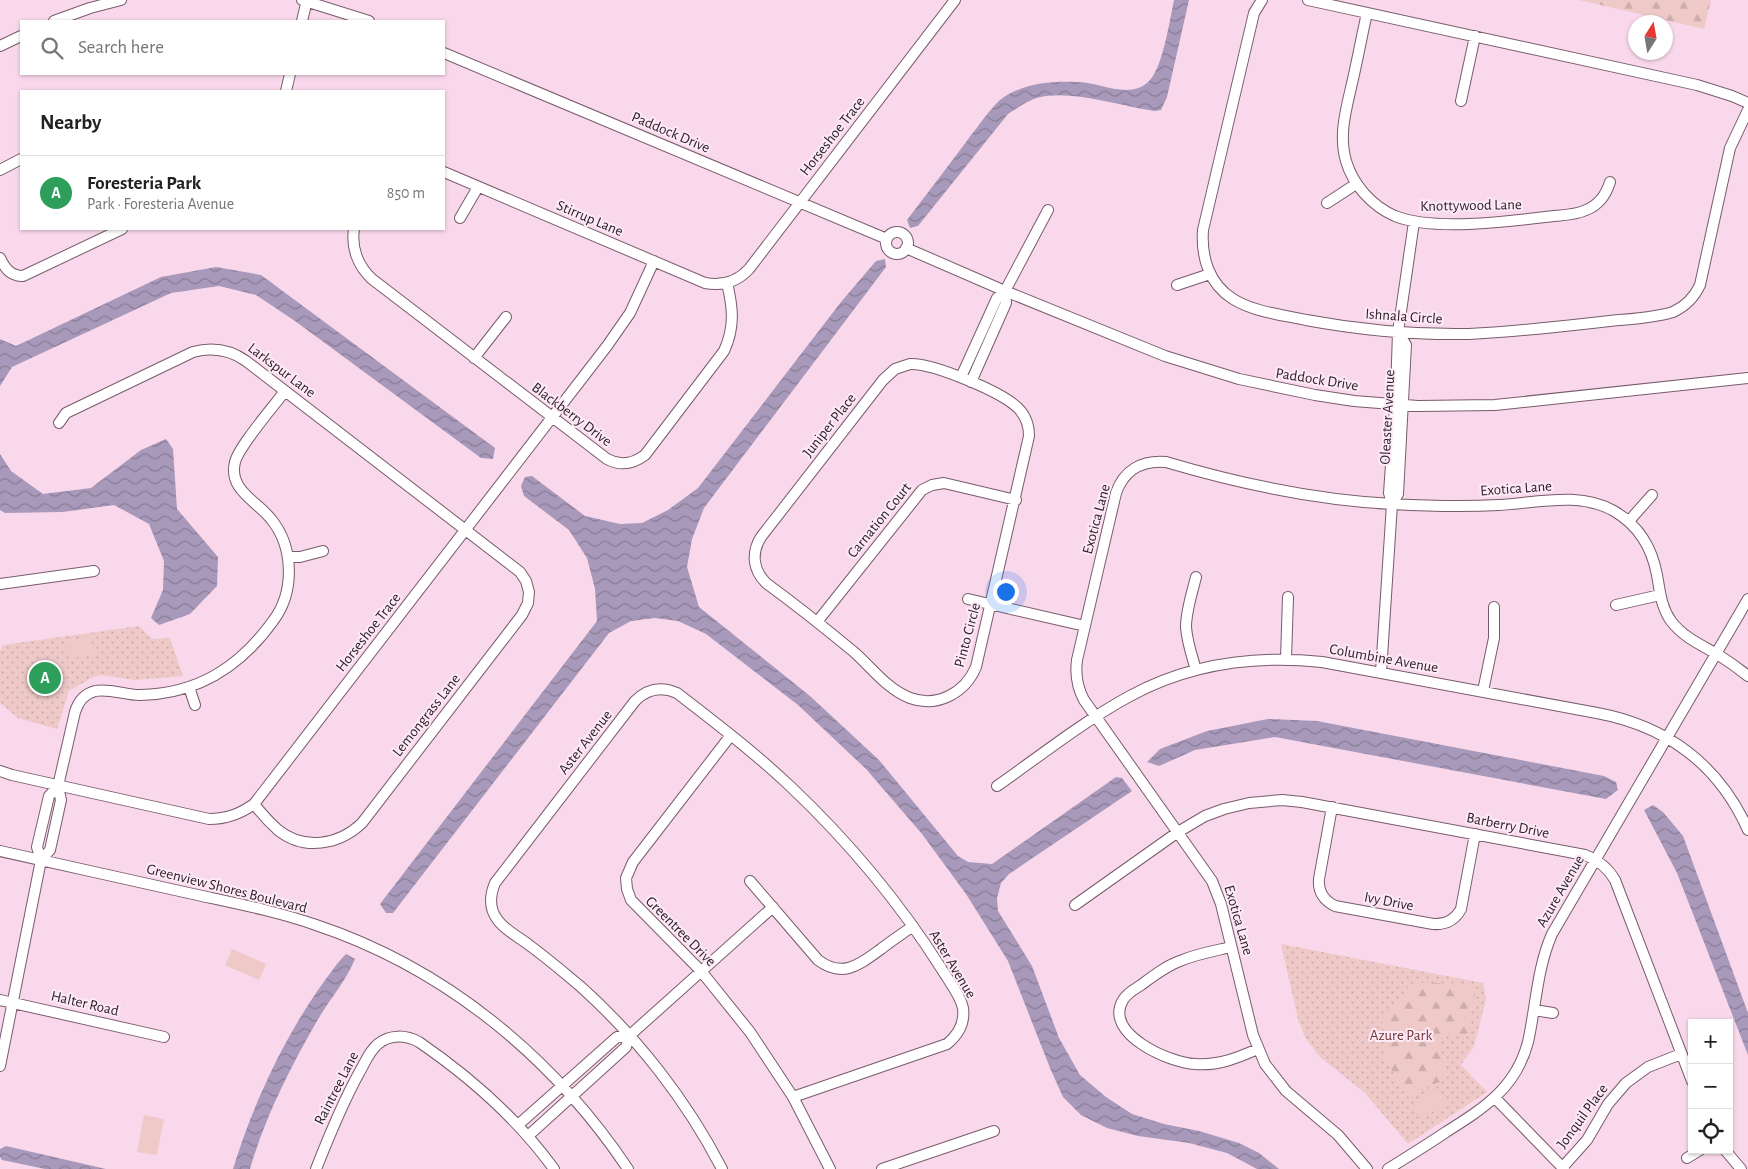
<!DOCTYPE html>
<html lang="en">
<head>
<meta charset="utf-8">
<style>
	:root { --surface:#fff; --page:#f2f2f2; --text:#222; --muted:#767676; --line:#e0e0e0; --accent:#1e74c2 }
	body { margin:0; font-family:"Alegreya Sans",sans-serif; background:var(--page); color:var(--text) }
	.controls { position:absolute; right:15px; bottom:15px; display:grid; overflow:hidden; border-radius:0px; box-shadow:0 1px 4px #0004 }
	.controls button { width:45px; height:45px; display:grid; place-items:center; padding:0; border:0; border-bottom:1px solid var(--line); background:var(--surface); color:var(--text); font:25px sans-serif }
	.compass { position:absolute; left:1628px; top:15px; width:45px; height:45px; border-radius:50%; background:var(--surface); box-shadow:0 1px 4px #0004; rotate:11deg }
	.you { position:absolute; left:1005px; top:591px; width:18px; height:18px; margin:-12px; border:4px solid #fff; border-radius:50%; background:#1a73e8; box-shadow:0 0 0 8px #1a73e833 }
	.badge { display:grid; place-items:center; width:32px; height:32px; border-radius:50%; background:var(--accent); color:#fff; font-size:16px; font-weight:700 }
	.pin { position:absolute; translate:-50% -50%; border:2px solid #fff; box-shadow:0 1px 5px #0006 }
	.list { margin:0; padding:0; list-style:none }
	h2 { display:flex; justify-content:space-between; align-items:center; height:65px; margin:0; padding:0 20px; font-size:21px }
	h2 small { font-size:16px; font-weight:400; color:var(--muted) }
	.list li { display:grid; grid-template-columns:32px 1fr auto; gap:15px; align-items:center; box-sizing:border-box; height:75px; padding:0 20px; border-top:1px solid var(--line) }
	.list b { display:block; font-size:19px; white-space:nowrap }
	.list p { margin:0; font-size:16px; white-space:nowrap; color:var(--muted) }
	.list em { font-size:16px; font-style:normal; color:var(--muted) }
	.icon { flex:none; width:28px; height:28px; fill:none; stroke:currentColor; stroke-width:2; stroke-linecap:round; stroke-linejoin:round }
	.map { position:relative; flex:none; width:1748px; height:1169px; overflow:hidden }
	.search { position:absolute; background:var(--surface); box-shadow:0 1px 4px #0004; left:20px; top:20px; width:425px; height:55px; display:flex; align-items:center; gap:12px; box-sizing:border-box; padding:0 18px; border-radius:0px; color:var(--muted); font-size:19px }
	.panel { position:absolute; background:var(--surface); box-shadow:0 1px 4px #0004; left:20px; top:90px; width:425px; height:140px; border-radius:0px }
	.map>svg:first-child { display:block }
</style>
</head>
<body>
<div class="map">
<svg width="1748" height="1169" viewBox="0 0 1748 1169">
	<defs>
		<pattern id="green-dots" width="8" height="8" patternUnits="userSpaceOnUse" patternTransform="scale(1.25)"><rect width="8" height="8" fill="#eec9c8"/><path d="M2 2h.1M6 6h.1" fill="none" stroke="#ccacac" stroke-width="1.8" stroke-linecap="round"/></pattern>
		<pattern id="forest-firs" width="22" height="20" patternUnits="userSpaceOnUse" patternTransform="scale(1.25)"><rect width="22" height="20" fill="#eec9c8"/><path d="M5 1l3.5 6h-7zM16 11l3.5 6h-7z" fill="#ccacac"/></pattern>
		<pattern id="water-waves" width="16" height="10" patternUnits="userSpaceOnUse" patternTransform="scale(1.25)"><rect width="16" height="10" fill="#a899ba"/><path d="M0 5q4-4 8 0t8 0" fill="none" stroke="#897c97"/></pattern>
	</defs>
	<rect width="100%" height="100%" fill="#fad8ec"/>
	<!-- green -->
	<path fill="url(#green-dots)" d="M139 626 152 639 170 638 183 676 135 680 101 675 93 677 69 691 57 729 18 718 0 703V651L3 645Z
		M1281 944 1483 983 1486 999 1474 1046 1461 1065 1487 1092 1408 1144 1365 1093 1320 1057 1306 1039 1298 1019Z"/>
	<!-- forest -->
	<path fill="url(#forest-firs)" d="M1579 0H1711L1704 29Z
		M1412 982 1455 984 1476 988 1467 1035H1438L1447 1078 1408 1097 1387 1062 1382 1022Z"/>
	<!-- pitch -->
	<path fill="#eec9c8" d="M90 636 95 653 70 659 66 642Z
		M232 949 266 964 259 980 225 965Z
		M1436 1088 1446 1102 1422 1120 1412 1106Z
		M144 1115 164 1119 157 1155 137 1152Z"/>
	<!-- water -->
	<path fill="url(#water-waves)" d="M1174 0H1189L1167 97 1161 110 1154 111C1122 106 1077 92 1046 96 1031 98 1020 106 1008 114L918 226 910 228 907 220C928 192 949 165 969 138 978 127 993 104 1004 97 1026 83 1052 81 1077 82 1101 82 1131 101 1150 80 1163 66 1170 19 1174 0Z
		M885 259 886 267 704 508 692 539 687 567 699 607 810 696 879 760 958 856 968 862 992 864 1116 777 1122 778 1132 791 1009 874 1001 883 997 898 998 911 1032 966 1059 1038 1080 1075 1106 1097 1132 1114 1164 1124 1199 1131 1239 1143 1259 1153 1279 1169H1257L1227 1153 1189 1143 1138 1136 1107 1128 1081 1115 1063 1097 1050 1068 1008 961 966 894 922 834 866 769 798 705 706 634 678 621 655 618 631 621 609 633 393 913H386L380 904 597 621 595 589 587 558 569 530 524 496 521 486 525 477 532 476 585 516 620 524 642 523 668 510 698 488 841 302 876 261Z
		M216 267 261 275 495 448 493 459 481 458 295 321 256 295 219 286 171 293 12 367 0 386V339L16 346 161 277Z
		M166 439 173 449 177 509 218 557 217 586 190 614 159 625 151 618 163 590 164 561 149 524 114 505 63 512 5 513 0 510V454L11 471 43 494 91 488 141 450Z
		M1268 719 1317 721 1604 776 1616 782 1618 790 1606 799 1275 737 1195 750 1159 766 1147 762 1160 749 1207 731Z
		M1653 805 1663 812 1683 836 1748 1013V1055L1677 873 1644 810Z
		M346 954 355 959C346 981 329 1000 317 1021 290 1068 265 1117 250 1169H233C252 1107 281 1044 318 990 327 978 335 965 346 954Z
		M6 1146 106 1169H45L2 1160 0 1157V1149Z"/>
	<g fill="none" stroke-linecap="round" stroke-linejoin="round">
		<!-- minor casing -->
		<g stroke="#785b6c" stroke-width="12">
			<path id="minor" d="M302 0 369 21
				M1262 0 1254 13 1203 230C1201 257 1209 284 1233 299 1254 312 1283 315 1306 320 1360 330 1414 335 1469 334 1513 332 1557 327 1601 322 1625 319 1650 319 1673 312 1686 306 1694 298 1700 285L1730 148 1748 110
				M1308 0 1697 85 1732 96 1748 103
				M1367 13C1362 35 1358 57 1353 79 1347 106 1338 134 1346 161 1353 185 1372 206 1395 216 1432 231 1505 222 1545 217 1558 215 1574 216 1586 210 1599 205 1606 195 1610 182
				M54 21 90 8 121 0
				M302 21 307 0
				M0 46 21 36
				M444 53 887 239
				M286 91 290 74
				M1461 101 1475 36
				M0 170 21 159
				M444 172 705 283C722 286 737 282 749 269L955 0
				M1327 203 1356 184
				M460 218 478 187
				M354 229C351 248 358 266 372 279L607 459C620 466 633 464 645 455L724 351C735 327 733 308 727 283
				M886 243a11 11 0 1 1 22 0a11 11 0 1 1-22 0Z
				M906 248 1005 291 1165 356 1239 379 1315 395 1354 401 1418 406 1495 405 1748 378
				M0 258C5 268 10 276 23 276L122 229
				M1177 285 1210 274
				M474 358 506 317
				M910 364C933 363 1002 392 1018 408 1026 416 1029 426 1029 436L976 667C965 693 937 708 910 698 888 690 871 667 854 652 825 628 796 605 766 583 753 570 751 553 761 537L883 380 895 369Z
				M961 377 997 298 1005 291 1048 210
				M971 382 1006 303 1005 291
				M59 423 66 413 193 352C212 347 229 349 246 361L520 572 526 581 529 592 528 603 522 615 362 823C339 845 304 851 278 830 269 822 261 813 254 804
				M1392 504 1398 494 1406 345 1398 332
				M1629 521 1652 495
				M288 557H300L323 551
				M0 584 94 571
				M968 599 1085 626
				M1616 605 1660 595
				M817 622 922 490 932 485 944 483 1016 500
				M1286 659 1288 597
				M1196 670C1192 656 1187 642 1186 627 1186 611 1192 593 1196 577
				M1381 672 1392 504 1389 493 1396 393 1398 332 1414 222
				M189 687 195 705
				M1483 691 1494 638V607
				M731 735 633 862 626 878 627 889 631 900 701 971 750 1032 793 1097 830 1169
				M0 771 12 775 209 819C227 819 240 814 254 804L607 346 630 313 654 261
				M997 786C1040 756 1084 721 1130 696 1189 664 1255 655 1322 662L1597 713C1667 726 1719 765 1748 830
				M1332 807 1319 879C1318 891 1323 900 1335 906L1433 924C1446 925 1455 920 1461 909L1475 834
				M0 851C61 865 123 878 184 892 228 902 273 910 316 925 445 968 553 1057 628 1169
				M41 860 37 847 49 796 58 786
				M750 881 818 960C843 979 860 964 881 949 891 941 902 934 913 926
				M1075 905 1178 832 1205 816 1224 809 1249 803 1282 800 1302 802 1585 855C1598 860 1608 868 1615 880L1692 1081
				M1231 947C1214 951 1196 954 1180 961 1166 966 1153 976 1141 985 1135 989 1127 993 1123 1000 1103 1034 1170 1063 1195 1064 1218 1066 1237 1058 1258 1049
				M0 1000 164 1037
				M1534 1010 1553 1013
				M629 1036 773 907
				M0 1066 41 860 50 850 61 800 58 786 75 712C78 702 84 694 95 691 109 688 125 695 140 695 198 694 240 667 273 621 295 592 294 547 271 519 257 501 228 490 235 462 239 446 274 406 285 391
				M1495 1098 1564 1169
				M518 1125 617 1037 629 1036 626 1047 528 1136
				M1725 1150 1741 1169
				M1687 1158 1700 1150
				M316 1169C329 1136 342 1104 359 1073 365 1063 369 1051 378 1044 390 1034 406 1035 419 1042 470 1077 517 1118 554 1169
				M722 1169C687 1101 637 1037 580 986 563 972 547 958 529 945 519 937 504 930 497 919 489 908 490 895 495 883L635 701C647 689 661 686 677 693 716 723 755 753 791 787 848 841 899 902 941 968 948 980 960 994 963 1008 965 1023 958 1035 947 1044L793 1097
				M882 1169 994 1131
				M1367 1169 1338 1135 1286 1091 1265 1064 1253 1035 1221 904 1212 881 1084 700C1077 687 1075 675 1077 660L1116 493C1124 470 1142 460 1166 462 1240 484 1315 500 1393 504 1428 506 1463 507 1499 505 1537 503 1579 491 1614 511 1638 525 1652 548 1657 575 1660 591 1661 607 1671 621 1683 637 1701 645 1717 654 1728 661 1738 668 1748 676
				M1388 1169C1407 1157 1427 1145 1446 1132 1484 1108 1516 1088 1528 1042 1536 1006 1537 968 1552 934L1748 599
				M1561 1169 1587 1140 1608 1104 1626 1083 1648 1067 1681 1054"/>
		</g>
		<!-- minor -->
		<use href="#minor" stroke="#fff" stroke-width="10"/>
	</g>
	<g text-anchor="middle" stroke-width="4" stroke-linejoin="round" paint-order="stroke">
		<!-- street labels -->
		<g font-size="15" fill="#2e2229" stroke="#feeaf6">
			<text transform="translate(671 132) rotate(23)" y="5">Paddock Drive</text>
			<text transform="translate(832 136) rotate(-52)" y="5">Horseshoe Trace</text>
			<text transform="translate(1471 205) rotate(-1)" y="5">Knottywood Lane</text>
			<text transform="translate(590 218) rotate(23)" y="5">Stirrup Lane</text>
			<text transform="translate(1404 316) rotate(4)" y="5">Ishnala Circle</text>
			<text transform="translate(282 370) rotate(37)" y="5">Larkspur Lane</text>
			<text transform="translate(1317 379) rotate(9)" y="5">Paddock Drive</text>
			<text transform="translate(572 414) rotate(37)" y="5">Blackberry Drive</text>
			<text transform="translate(1387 417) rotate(-87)" y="5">Oleaster Avenue</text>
			<text transform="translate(829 425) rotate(-52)" y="5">Juniper Place</text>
			<text transform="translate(1516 488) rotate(-4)" y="5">Exotica Lane</text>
			<text transform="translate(1096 519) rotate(-75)" y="5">Exotica Lane</text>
			<text transform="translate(879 520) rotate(-51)" y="5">Carnation Court</text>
			<text transform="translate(368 632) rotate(-52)" y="5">Horseshoe Trace</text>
			<text transform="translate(967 635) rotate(-75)" y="5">Pinto Circle</text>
			<text transform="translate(1384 658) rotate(10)" y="5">Columbine Avenue</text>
			<text transform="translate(426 715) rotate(-52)" y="5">Lemongrass Lane</text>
			<text transform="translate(585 742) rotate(-52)" y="5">Aster Avenue</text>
			<text transform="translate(1508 825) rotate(11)" y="5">Barberry Drive</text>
			<text transform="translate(227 888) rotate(14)" y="5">Greenview Shores Boulevard</text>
			<text transform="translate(1560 891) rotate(-60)" y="5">Azure Avenue</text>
			<text transform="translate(1389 901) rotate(11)" y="5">Ivy Drive</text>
			<text transform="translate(1239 920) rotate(74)" y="5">Exotica Lane</text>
			<text transform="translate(681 931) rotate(45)" y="5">Greentree Drive</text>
			<text transform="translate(953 964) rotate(59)" y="5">Aster Avenue</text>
			<text transform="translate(85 1003) rotate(13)" y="5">Halter Road</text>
			<text transform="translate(336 1088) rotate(-63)" y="5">Raintree Lane</text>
			<text transform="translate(1582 1116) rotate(-54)" y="5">Jonquil Place</text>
		</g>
		<!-- park labels -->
		<g font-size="15" fill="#71373a" stroke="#feeaf6">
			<text x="1401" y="1040">Azure Park</text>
		</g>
	</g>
</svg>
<div class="controls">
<button>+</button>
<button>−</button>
<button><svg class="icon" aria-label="locate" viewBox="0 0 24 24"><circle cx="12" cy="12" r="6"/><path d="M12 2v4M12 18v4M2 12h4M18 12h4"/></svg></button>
</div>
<svg class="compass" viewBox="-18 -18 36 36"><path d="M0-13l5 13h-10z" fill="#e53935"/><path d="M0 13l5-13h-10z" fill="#767676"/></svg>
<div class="you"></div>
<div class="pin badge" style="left:45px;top:678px;background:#2e9e5b">A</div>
<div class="search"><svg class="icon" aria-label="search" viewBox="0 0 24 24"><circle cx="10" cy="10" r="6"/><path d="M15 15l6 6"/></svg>Search here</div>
<section class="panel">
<h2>Nearby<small></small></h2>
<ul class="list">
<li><span class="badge" style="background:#2e9e5b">A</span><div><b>Foresteria Park</b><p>Park · Foresteria Avenue</p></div><em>850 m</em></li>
</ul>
</section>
</div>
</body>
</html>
